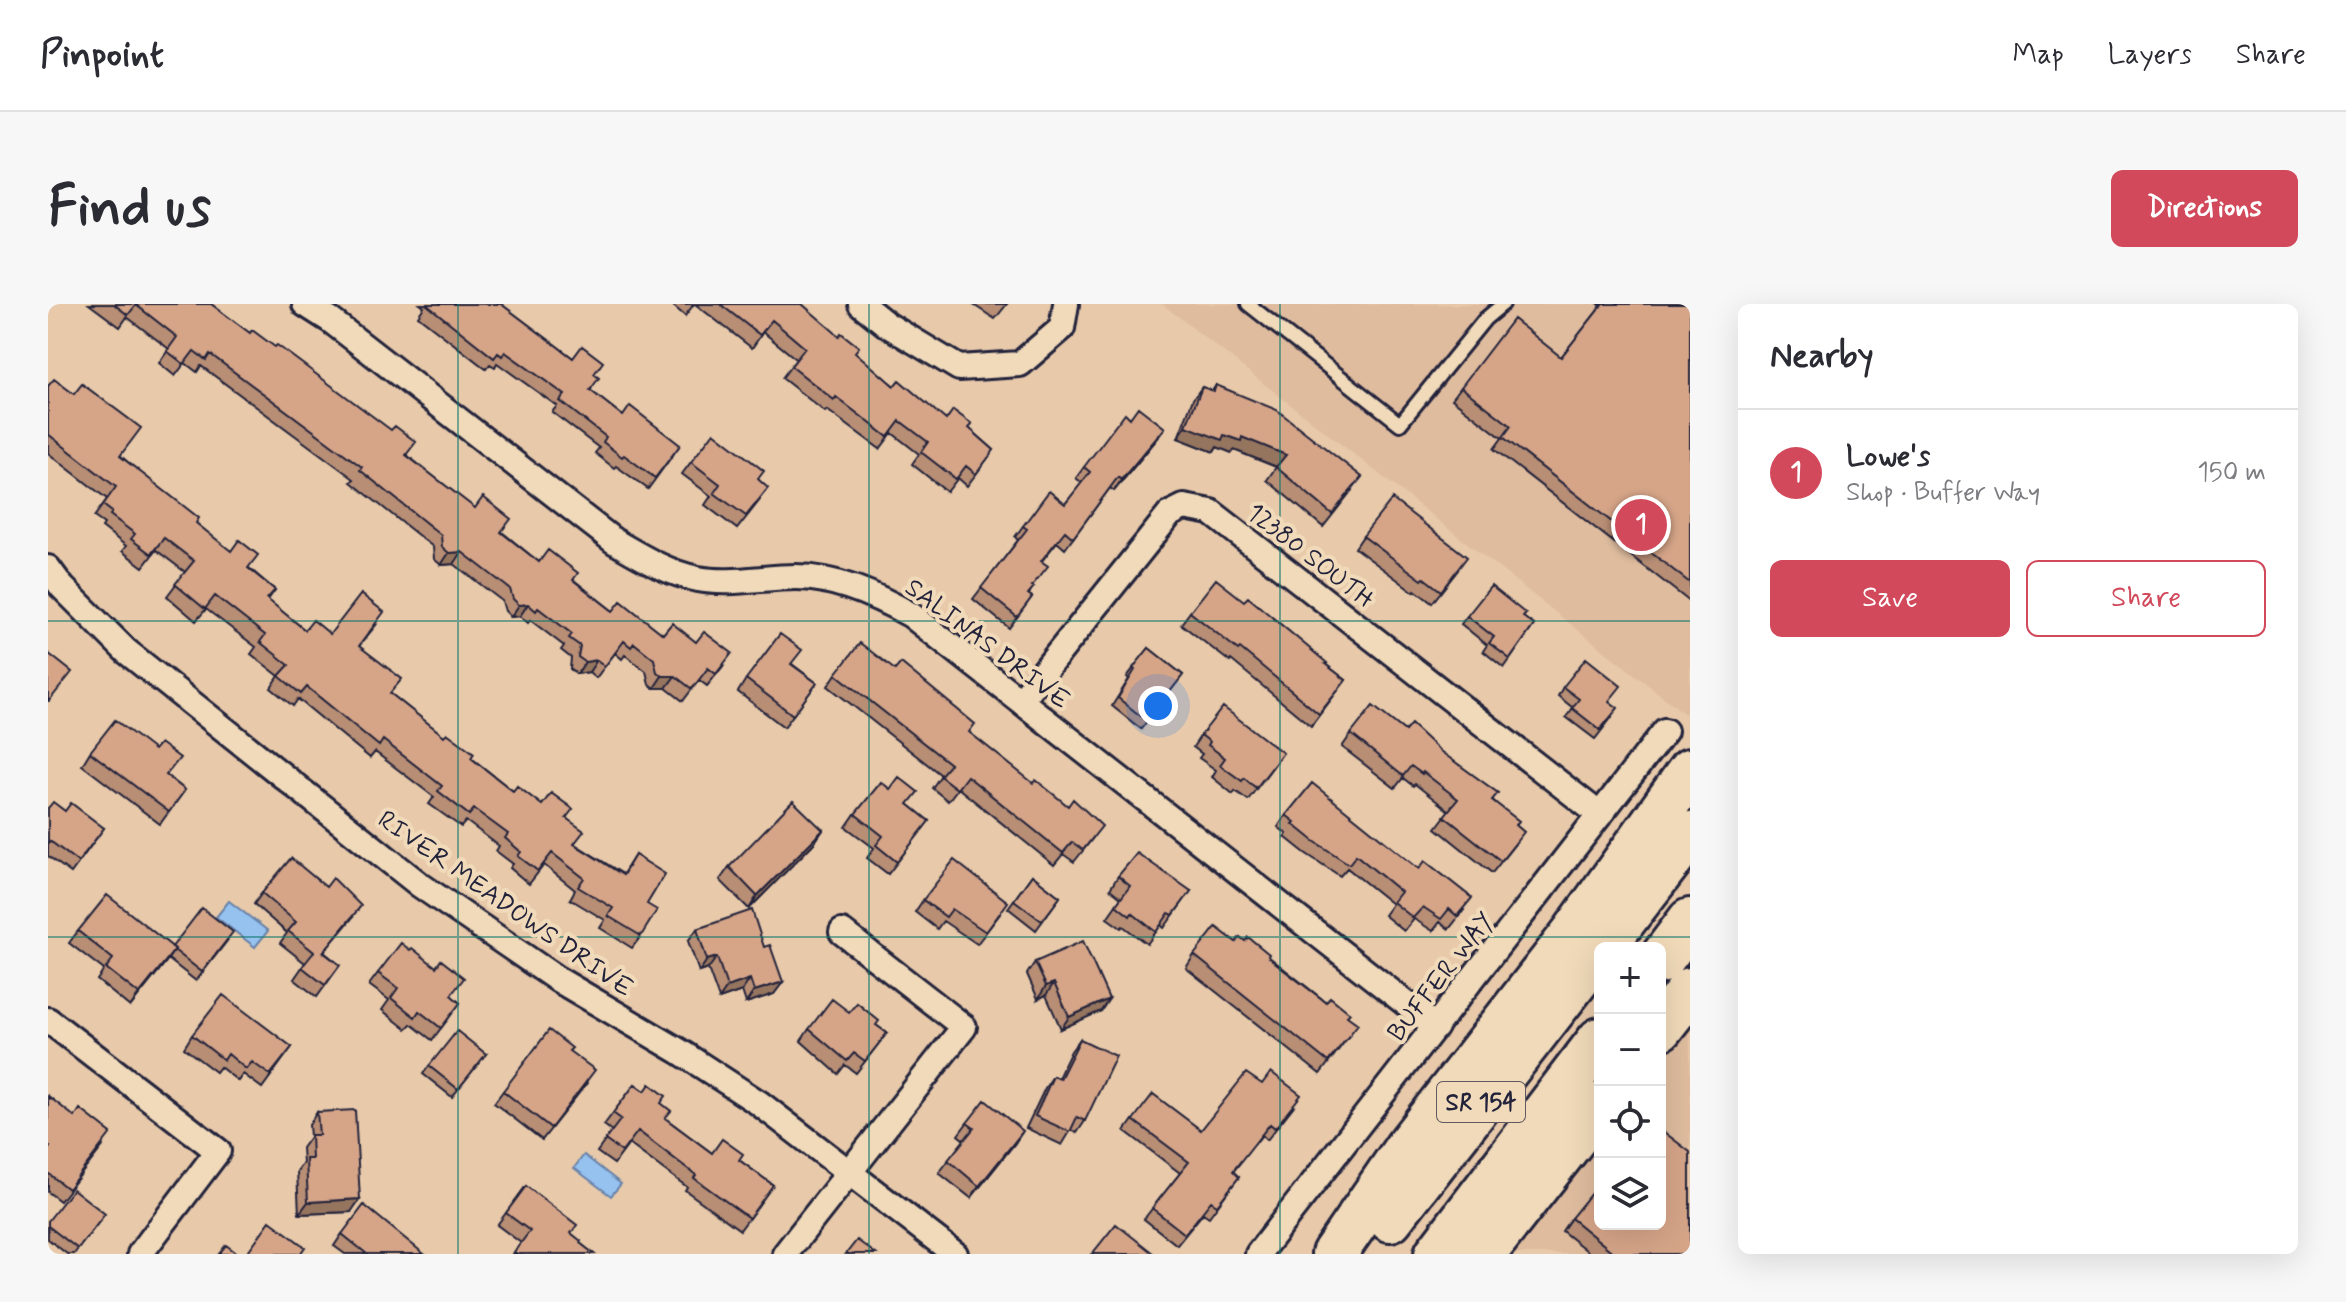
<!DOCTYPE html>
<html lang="en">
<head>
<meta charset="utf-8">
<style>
	:root { --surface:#fff; --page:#f7f7f7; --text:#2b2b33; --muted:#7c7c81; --line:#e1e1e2; --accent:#d1495b }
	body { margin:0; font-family:Mynerve,sans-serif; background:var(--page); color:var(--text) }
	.controls { position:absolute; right:24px; bottom:24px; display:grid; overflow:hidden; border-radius:12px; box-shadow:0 8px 32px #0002 }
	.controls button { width:72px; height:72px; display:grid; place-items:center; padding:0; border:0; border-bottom:2px solid var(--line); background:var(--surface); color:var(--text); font:40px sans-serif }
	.you { position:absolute; left:1110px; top:402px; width:28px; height:28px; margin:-20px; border:6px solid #fff; border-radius:50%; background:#1a73e8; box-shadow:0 0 0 12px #1a73e833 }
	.badge { display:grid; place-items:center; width:52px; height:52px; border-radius:50%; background:var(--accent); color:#fff; font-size:26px; font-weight:700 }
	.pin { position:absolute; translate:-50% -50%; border:4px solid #fff; box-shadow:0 2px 8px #0006 }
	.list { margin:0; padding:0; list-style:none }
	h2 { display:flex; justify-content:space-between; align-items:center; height:104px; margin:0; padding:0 32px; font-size:34px }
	h2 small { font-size:26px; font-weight:400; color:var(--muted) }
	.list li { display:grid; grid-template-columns:52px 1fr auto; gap:24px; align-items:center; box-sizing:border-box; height:128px; padding:0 32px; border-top:2px solid var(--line) }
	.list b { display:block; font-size:30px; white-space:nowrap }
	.list p { margin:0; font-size:26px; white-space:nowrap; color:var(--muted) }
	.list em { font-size:26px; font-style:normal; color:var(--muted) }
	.actions { display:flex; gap:16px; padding:24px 32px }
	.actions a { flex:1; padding:18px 0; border:2px solid var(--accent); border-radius:12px; text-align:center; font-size:28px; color:var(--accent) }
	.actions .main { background:var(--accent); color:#fff }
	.icon { flex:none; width:44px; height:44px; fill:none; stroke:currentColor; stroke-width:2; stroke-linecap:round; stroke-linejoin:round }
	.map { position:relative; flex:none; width:1642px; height:950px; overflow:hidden; border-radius:12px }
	header { display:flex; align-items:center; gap:48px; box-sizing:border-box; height:112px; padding:0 40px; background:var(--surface); border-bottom:2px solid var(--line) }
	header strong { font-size:38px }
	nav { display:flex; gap:44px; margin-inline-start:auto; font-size:28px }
	.intro { display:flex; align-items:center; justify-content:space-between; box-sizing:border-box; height:192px; padding:0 48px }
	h1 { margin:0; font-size:56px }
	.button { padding:20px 36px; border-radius:12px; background:var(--accent); color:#fff; font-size:28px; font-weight:700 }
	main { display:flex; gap:48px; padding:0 48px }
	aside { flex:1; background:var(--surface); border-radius:12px; box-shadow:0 8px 32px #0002 }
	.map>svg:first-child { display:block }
</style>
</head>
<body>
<header>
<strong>Pinpoint</strong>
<nav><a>Map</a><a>Layers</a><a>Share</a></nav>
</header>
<div class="intro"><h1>Find us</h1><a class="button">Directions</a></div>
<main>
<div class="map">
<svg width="1642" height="950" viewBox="0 0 1642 950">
	<rect width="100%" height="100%" fill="#e8caaa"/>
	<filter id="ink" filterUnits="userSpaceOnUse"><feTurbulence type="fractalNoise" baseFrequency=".0125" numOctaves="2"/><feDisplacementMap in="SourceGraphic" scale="16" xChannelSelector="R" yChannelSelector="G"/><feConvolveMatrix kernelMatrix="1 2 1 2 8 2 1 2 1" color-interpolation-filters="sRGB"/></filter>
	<g filter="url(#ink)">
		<!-- built -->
		<path fill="#dfbc9e" d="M1114 0H1642V402L1637 410Z
			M1642 706V950H1453L1552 822V920H1612V744Z"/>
		<!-- water -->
		<path fill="#96c2f0" stroke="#6882a8" stroke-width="2" d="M181 597 220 627 207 643 168 613Z
			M536 851 573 880 563 892 526 864Z"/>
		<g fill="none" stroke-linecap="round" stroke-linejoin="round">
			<!-- lane casing -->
			<g stroke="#22223b" stroke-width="18">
				<path id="lane" d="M1200 0 1352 120 1437 15 1455 0"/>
			</g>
			<!-- street casing -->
			<g stroke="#22223b" stroke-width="30">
				<path id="street" d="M257 0 282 16 566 237C592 252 619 269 650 275 682 281 715 273 748 273 788 273 829 292 863 311L1388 723
					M813 0 838 20 911 64 972 60 1014 24 1018 0
					M0 264 14 283 78 347 372 581 509 675 631 747 711 799 907 950
					M973 396 1122 210 1136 203 1163 208 1552 511
					M0 716 170 847 92 950
					M737 950 916 723 794 628
					M1210 950 1617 427"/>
			</g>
			<!-- highway casing -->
			<g stroke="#22223b" stroke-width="50">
				<path id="highway" d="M1554 644 1642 530
					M1612 657 1642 617
					M1612 724 1642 686
					M1342 915 1552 646
					M1286 950 1360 842 1526 629 1642 467
					M1389 950 1552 736
					M1435 950 1552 801"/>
			</g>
			<!-- lane -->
			<use href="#lane" stroke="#f0dab9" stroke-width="12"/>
			<!-- street -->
			<use href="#street" stroke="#f0dab9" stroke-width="24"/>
			<!-- highway -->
			<use href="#highway" stroke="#f0dab9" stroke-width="44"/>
		</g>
		<!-- wall -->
		<path fill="#b88e75" stroke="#22223b" stroke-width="2" d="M41 0H163L359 151 491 258 526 276 565 307 615 330 676 361 659 382 651 376 635 397 618 384H606L601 380 598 367 577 351 574 355 567 349 548 374 541 368 529 370 522 365 523 354 513 346 516 342 482 316 480 319 472 312 463 313 457 307 454 297 406 260 393 261 386 255 385 243 303 178 306 175 153 62 149 68 137 59 127 72 111 59 121 45 79 13 72 23Z
			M372 0H453L546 70 543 87 575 112 632 141 600 185 568 162 566 164 547 149 551 144 504 108 509 102 449 59 447 63 442 60 438 65 370 12 376 3Z
			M623 0H646L637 12Z
			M647 0H754L807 49 846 82 898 116 921 124 946 146 919 182 910 174 899 188 864 160 871 150 844 129 832 145 779 106 777 108 734 74 748 55 715 28 704 44Z
			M924 0H959L947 15Z
			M1551 0H1642V298L1446 145 1454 134 1404 95 1413 83 1513 53 1553 2Z
			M1168 81 1305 185 1275 223 1219 176 1228 163 1186 146 1184 149 1169 143 1166 148 1130 134 1145 95 1154 83 1164 87Z
			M0 82 73 152 148 219 227 286 220 296 257 326 282 330 328 321 311 342 343 390 465 487 519 514 527 540 575 570 587 551 599 600 593 632 584 644 552 624 557 616 522 595 527 586 496 561 481 580 462 564 465 560 448 547 451 542 418 517 413 523 381 500 386 493 327 448 322 454 250 395 245 402 223 384 231 372 203 350 208 343 158 305 148 317 119 292 137 268 108 246 95 263 74 247 78 242 54 223 56 220 46 213 59 195 0 149Z
			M1109 135 1066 187 1062 184 1017 245 1009 238 994 257 981 291 984 293 961 324 925 295 970 236 967 233 975 222 1017 200 1034 179 1028 174 1036 163Z
			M643 158 710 176 712 196 689 225 657 201 663 192 634 170Z
			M1315 232 1410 266 1384 299 1367 286 1366 288 1307 244Z
			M1196 297 1298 376 1263 422 1183 356 1182 358 1133 320 1142 308Z
			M1419 312 1475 313 1486 321 1456 364 1435 347 1439 341 1413 320Z
			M1101 344 1135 371 1093 425 1064 402 1081 375 1079 373Z
			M744 360 769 379 736 423 690 388 698 375Z
			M788 370 921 429 1045 534 1026 558 1015 550 1006 561 910 484 900 497 884 484 893 471 780 382Z
			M1515 383 1561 398 1564 413 1547 435 1518 413 1525 404 1510 392Z
			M1303 430 1445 496 1468 522 1467 540 1444 569 1388 524 1401 507 1367 480 1365 482 1355 474 1347 484 1294 443Z
			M1153 431 1226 461 1200 496 1187 487 1185 490 1164 473 1168 466 1151 454 1154 450 1145 443Z
			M42 448 119 472 137 486 112 520 34 461Z
			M861 501 881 517 840 570 819 554 826 544 798 523 807 510Z
			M0 504 17 507 56 524 23 569 0 552Z
			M1238 511 1416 606 1401 625 1392 618 1385 627 1366 615 1356 627 1336 611 1344 600 1299 564 1292 572 1257 549 1237 533 1239 530 1230 523Z
			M775 526 766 539 701 605 672 576 681 563Z
			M984 571 1012 593 988 626 960 604Z
			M1070 572 1143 587 1116 624 1113 621 1099 640 1075 622 1073 624 1059 614 1073 594 1062 585Z
			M214 589 305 613 276 648 292 661 269 693 246 675 257 659 232 639 239 629 206 600Z
			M875 596 952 610 929 640 895 617 889 625 867 608Z
			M649 625 716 643 735 678 726 690 698 699 694 687 671 695 660 665 651 668 640 637Z
			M30 627 124 643 179 637 148 677 120 655 82 703 49 676 56 666 21 639Z
			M1188 638 1220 652 1278 698 1299 712 1301 732 1272 770 1138 664 1146 651Z
			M987 658 1053 707 1013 725 998 691 990 695 979 670Z
			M330 669 403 692 412 699 384 736 363 720 358 725 334 706 341 696 321 681Z
			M801 708 828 721 839 729 808 769 797 761 790 770 753 737 761 725Z
			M144 731 244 743 214 784 195 770 190 777 172 763 168 768 136 744Z
			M1032 735 1037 817 1029 829 1023 826 1014 841 978 824 997 784 1005 772 1010 774 1023 747Z
			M521 747 539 779 494 836 446 799 455 787Z
			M438 750 404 793 375 770 381 762Z
			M587 780 613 799 617 814 664 849 691 856 725 881 692 926 637 886 639 883 581 840 566 860 549 848 564 827 556 821Z
			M0 792 55 842 12 897 0 888Z
			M1245 803 1219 836 1214 831 1185 868 1191 873 1161 913 1155 909 1129 941 1096 915 1132 869 1077 827 1085 816 1153 826Z
			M269 808 303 908 251 910 249 867 255 859 254 844 262 833 261 821Z
			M919 819 967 839 923 894 891 869 916 836 910 831Z
			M478 882 532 939 546 950H465L473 939 449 921Z
			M1523 914 1642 950H1543L1514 927Z
			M0 917 51 918 26 950H19L0 935Z
			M294 930 376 950H297L286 942Z"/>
		<!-- shaded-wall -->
		<path fill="#96745f" stroke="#22223b" stroke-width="2" d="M1138 122 1194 133 1238 151 1229 163 1186 146 1184 149 1169 143 1166 148 1130 134Z
			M1117 124 1109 135 1066 187 1073 176Z
			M414 248 406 260 393 261 401 249Z
			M480 300 472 312 463 313 471 301Z
			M549 356 541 368 529 370 537 358Z
			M614 372H627L618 384H606Z
			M775 526 766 539 701 605 709 592Z
			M127 645 118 658 82 703 91 690Z
			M669 653 660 665 651 668 659 656Z
			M702 675 694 687 671 695 679 683Z
			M735 678 726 690 698 699 706 687Z
			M1006 679 998 691 990 695 998 682Z
			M1061 695 1053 707 1013 725 1021 713Z
			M975 827 967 839 923 894 931 882Z
			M312 895 303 908 251 910 260 898Z"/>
		<!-- building -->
		<path fill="#d6a588" stroke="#22223b" stroke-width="2" d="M66 0H163L202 29 204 26 227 43 229 41 343 126 347 122 368 138 358 151 427 204 435 193 463 215 453 228 491 258 500 246 530 269 525 276 565 307 573 297 615 330 624 319 648 338 656 328 684 349 668 370 660 364 644 385 627 372H614L609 368 606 355 586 339 583 343 576 337 557 362 549 356 537 358 530 353 532 342 521 334 524 330 490 304 488 307 480 300 471 301 465 295 462 285 414 248 401 249 394 243 393 231 312 166 314 163 162 50 158 56 146 47 136 60 119 47 129 33 88 1 80 11Z
			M378 0H453L525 54 534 42 555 58 546 70 551 74 542 86 575 112 582 102 632 141 607 174 576 151 574 153 555 138 558 133 512 97 517 91 457 48 454 52 450 49 446 54Z
			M672 0H754L791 32 793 29 811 43 807 48 846 82 851 76 898 116 905 106 924 120 921 124 946 146 928 170 918 162 908 175 873 148 880 138 852 117 840 133 788 93 786 96 743 62 757 44 724 16 712 31Z
			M1555 0H1642V279L1455 133 1463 122 1413 83 1465 15 1513 53Z
			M6 75 26 90 34 80 93 124 72 152 151 214 148 219 183 247 191 236 210 251 200 264 227 286 219 295 257 326 265 316 282 330 313 290 336 308 311 342 354 375 342 389 396 432 399 429 426 449 423 454 465 487 469 482 494 501 503 489 525 505 518 514 536 527 526 540 575 571 587 551 617 570 599 600 609 606 593 632 560 612 565 604 530 583 536 574 504 549 490 567 470 552 473 548 457 534 460 530 426 505 421 511 390 487 394 482 335 436 331 442 259 383 253 390 231 372 241 361 212 338 217 331 167 292 157 305 127 280 146 257 116 234 103 250 83 235 87 230 62 211 64 208 55 201 68 183 0 130V82Z
			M1168 81 1229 106 1314 173 1284 210 1228 163 1238 151 1194 133 1193 137 1176 131 1174 136 1138 122 1154 83 1166 87Z
			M1090 103 1117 124 1073 176 1070 173 1025 234 1017 227 993 257 1000 262 984 282 986 283 980 290 984 293 969 313 933 284 979 225 975 222 1001 187 1017 200 1042 168 1036 163 1077 109 1082 114Z
			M666 128 716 167 710 175 720 184 698 212 666 189 672 180 643 158Z
			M1344 195 1419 253 1393 287 1376 274 1374 276 1315 232Z
			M1168 275 1196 297 1200 293 1279 359 1277 360 1298 376 1271 410 1192 344 1190 346 1142 308Z
			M1443 282 1478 310 1475 313 1486 321 1462 355 1441 339 1446 333 1419 312Z
			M732 330 754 346 743 360 769 379 745 411 698 375Z
			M812 339 847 366 853 359 927 420 921 428 985 479 988 476 1020 502 1025 495 1054 522 1035 546 1024 538 1015 549 919 472 909 485 892 472 902 460 788 370Z
			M1101 344 1135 371 1099 417 1070 394 1087 366 1085 364Z
			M0 349 24 368 1 397H0Z
			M1538 354 1573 382 1561 397 1570 404 1552 426 1524 404 1531 395 1515 383Z
			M1325 402 1357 427 1363 420 1392 447 1450 489 1444 496 1471 517 1468 521 1476 528 1453 557 1396 512 1410 495 1375 468 1374 470 1363 462 1355 472 1303 430Z
			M1175 403 1235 449 1208 484 1196 474 1194 477 1172 461 1177 454 1160 441 1162 438 1153 431Z
			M67 416 106 446 112 439 132 454 118 471 137 486 121 508 42 448Z
			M851 473 870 488 860 500 881 517 849 558 828 541 835 532 807 510 833 478 842 485Z
			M1264 479 1371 565 1377 557 1424 594 1409 612 1401 605 1393 615 1375 603 1365 614 1345 598 1353 588 1308 551 1301 560 1266 537 1245 520 1247 518 1238 511Z
			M745 497 775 526 709 592 681 563Z
			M5 498 17 507 23 499 56 524 30 558 2 537 0 540V504Z
			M1089 549 1143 587 1125 611 1121 609 1108 628 1084 609 1082 612 1068 601 1082 582 1070 572Z
			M243 554 278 583 285 574 313 602 275 648 292 661 277 681 254 663 266 648 240 627 248 618 214 589Z
			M906 556 960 598 938 628 904 605 898 613 875 596Z
			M984 571 1012 593 994 617 966 596Z
			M59 591 127 645 91 690 58 664 65 655 30 627Z
			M154 604 185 628 154 668 126 646 127 645 124 643Z
			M704 606 716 643 722 641 735 678 706 687 702 675 679 683 669 653 659 656 649 625Z
			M1168 623 1188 638 1192 633 1197 637 1200 633 1221 650 1220 652 1228 660 1278 698 1282 693 1302 709 1299 712 1310 720 1280 758 1146 651Z
			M1035 637 1061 695 1021 713 1006 679 998 682 987 658Z
			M353 639 362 646 364 644 388 663 393 656 416 674 403 691 412 699 393 724 371 707 367 713 343 694 350 684 330 669Z
			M175 691 244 743 222 771 204 758 198 765 180 750 176 756 144 731Z
			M784 695 801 708 809 699 831 717 828 721 839 729 817 757 806 749 799 757 761 725Z
			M501 726 524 744 521 747 547 766 503 824 455 787Z
			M409 727 438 750 410 785 381 762Z
			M1032 735 1068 752 1037 817 1029 813 1022 828 987 812 1005 772 1012 775Z
			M1223 768 1253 791 1227 824 1222 820 1185 867 1191 873 1169 901 1163 897 1137 930 1104 904 1141 858 1085 816 1105 790 1153 826 1198 769 1214 780Z
			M587 780 597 787 602 780 618 792 613 799 623 807 617 814 664 849 674 835 695 850 691 856 725 881 701 914 646 874 648 871 590 827 574 848 557 836 573 815 565 809Z
			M0 792 27 813 32 805 63 829 20 885 0 869V846L2 843 0 841Z
			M937 796 975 827 931 882 900 856 926 824 919 819Z
			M307 806 312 895 260 898 258 855H264L263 831H271L269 808Z
			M1612 825 1642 848V950H1567L1523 914 1552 878V920H1612Z
			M478 882 529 921 523 929 533 937 532 939 546 950H469L466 948 482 927 458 909Z
			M25 885 57 910 30 945 0 922V917Z
			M316 901 376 950H319L294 930Z
			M222 917 257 943 252 950H198Z
			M1068 920 1106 950H1044Z
			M809 936 828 950H798Z
			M178 941 190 950H171Z"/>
	</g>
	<!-- grid -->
	<path fill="none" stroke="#0f766e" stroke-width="2" stroke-opacity="0.55" d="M410 0V950M821 0V950M1232 0V950M0 317H1642M0 633H1642"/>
	<g text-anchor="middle" stroke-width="8" stroke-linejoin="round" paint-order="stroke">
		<!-- shield labels -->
		<rect fill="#f0dab9" stroke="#605961" stroke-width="2" x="1389" y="778" width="88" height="40" rx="6"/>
		<g font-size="24" font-weight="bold" fill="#22223b">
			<text x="1433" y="806">SR 154</text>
		</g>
		<!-- street labels -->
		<g font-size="26" fill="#22223b" stroke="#f0dab9">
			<text transform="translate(1263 251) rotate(38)" y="9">12380 SOUTH</text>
			<text transform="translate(940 339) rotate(37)" y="9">SALINAS DRIVE</text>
			<text transform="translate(458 599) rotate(35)" y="9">RIVER MEADOWS DRIVE</text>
			<text transform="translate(1392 672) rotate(-52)" y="9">BUFFER WAY</text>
		</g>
	</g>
</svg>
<div class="controls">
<button>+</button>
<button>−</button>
<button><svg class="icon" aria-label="locate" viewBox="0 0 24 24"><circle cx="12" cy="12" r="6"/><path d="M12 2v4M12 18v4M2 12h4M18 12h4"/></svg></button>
<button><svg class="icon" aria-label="layers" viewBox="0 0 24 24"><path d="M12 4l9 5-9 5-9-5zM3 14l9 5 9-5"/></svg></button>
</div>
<div class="you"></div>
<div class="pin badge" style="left:1593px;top:221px">1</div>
</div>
<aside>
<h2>Nearby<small></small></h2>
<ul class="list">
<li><span class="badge">1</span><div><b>Lowe's</b><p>Shop · Buffer Way</p></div><em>150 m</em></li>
</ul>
<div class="actions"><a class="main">Save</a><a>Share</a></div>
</aside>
</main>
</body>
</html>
